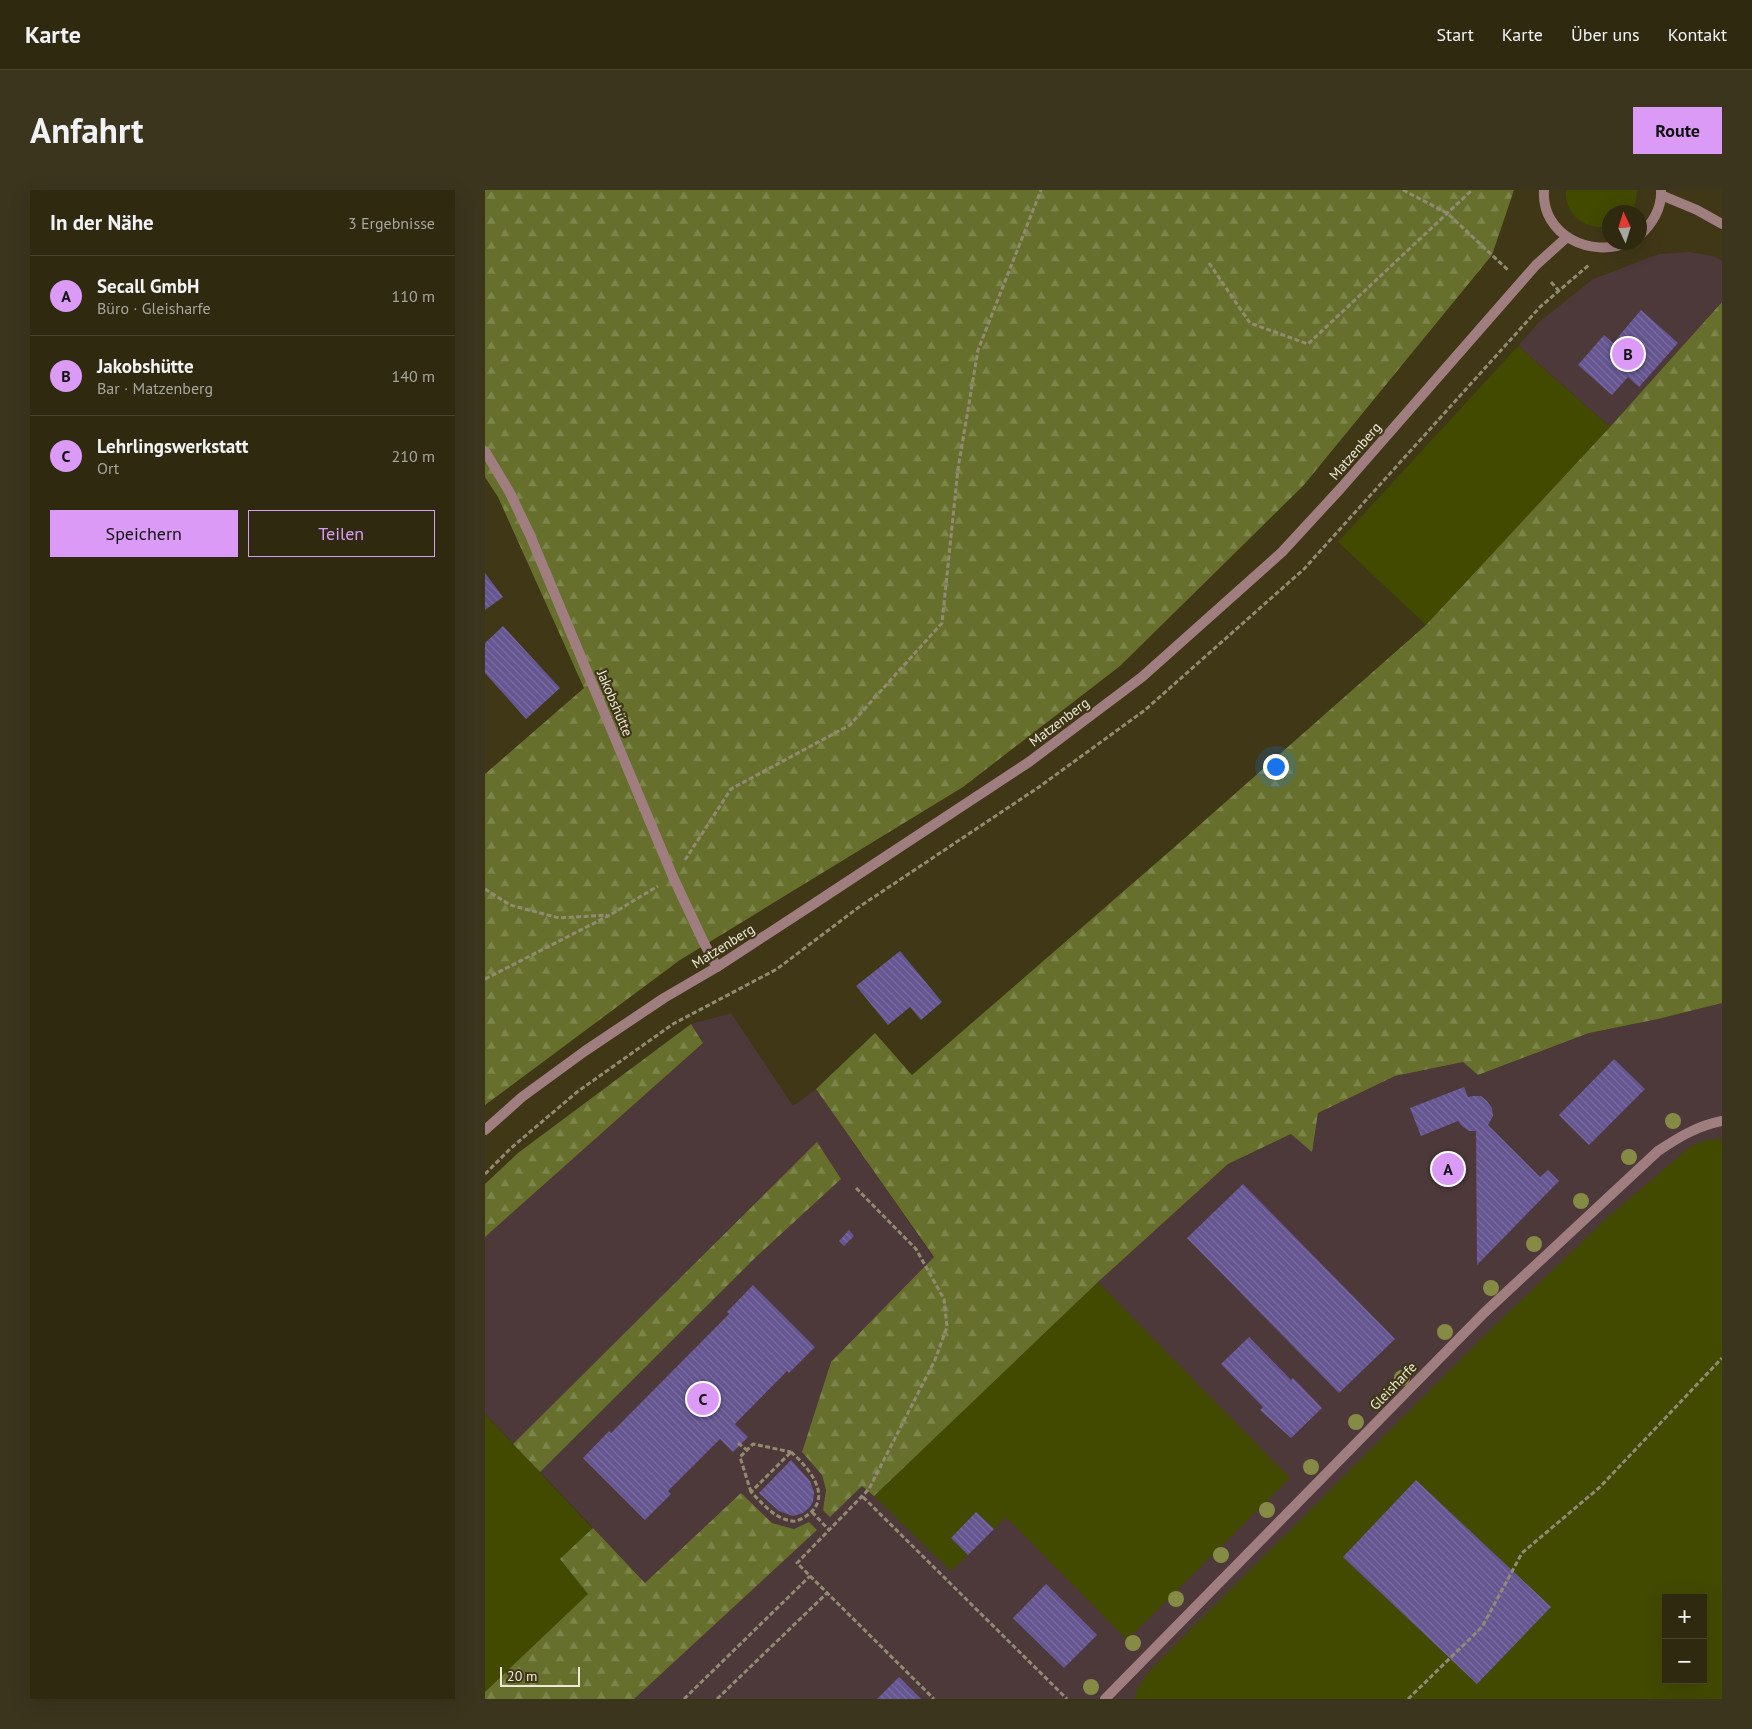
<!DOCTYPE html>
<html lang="de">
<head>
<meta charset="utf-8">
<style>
	:root { --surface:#2f2910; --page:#3b351e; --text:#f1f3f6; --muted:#a7a69f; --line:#4a4530; --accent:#db9af6 }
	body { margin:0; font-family:"PT Sans",sans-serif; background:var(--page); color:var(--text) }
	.controls { position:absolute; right:15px; bottom:15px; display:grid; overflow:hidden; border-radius:0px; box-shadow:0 5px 20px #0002 }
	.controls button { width:45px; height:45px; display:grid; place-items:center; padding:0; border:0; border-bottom:1px solid var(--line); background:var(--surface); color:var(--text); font:25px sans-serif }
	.compass { position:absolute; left:1117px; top:15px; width:45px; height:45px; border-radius:50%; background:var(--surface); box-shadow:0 5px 20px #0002; rotate:356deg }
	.scale { position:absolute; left:15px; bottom:12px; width:80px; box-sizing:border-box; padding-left:5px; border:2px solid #efead8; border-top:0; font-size:14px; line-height:18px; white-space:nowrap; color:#efead8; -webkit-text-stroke:4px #3f3716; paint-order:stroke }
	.you { position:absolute; left:790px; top:576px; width:18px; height:18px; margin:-12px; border:4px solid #fff; border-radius:50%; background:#1a73e8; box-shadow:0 0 0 8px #1a73e833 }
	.badge { display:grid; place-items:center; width:32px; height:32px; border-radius:50%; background:var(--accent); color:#111; font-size:16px; font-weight:700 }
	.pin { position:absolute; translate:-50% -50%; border:2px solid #fff; box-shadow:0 1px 5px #0006 }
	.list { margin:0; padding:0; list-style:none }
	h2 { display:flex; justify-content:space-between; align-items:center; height:65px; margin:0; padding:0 20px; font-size:21px }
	h2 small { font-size:16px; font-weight:400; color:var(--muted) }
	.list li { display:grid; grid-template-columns:32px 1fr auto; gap:15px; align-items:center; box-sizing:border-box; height:80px; padding:0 20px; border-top:1px solid var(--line) }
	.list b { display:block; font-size:19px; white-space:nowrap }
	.list p { margin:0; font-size:16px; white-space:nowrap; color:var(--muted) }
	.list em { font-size:16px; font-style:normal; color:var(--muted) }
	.actions { display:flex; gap:10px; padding:15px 20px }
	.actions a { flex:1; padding:11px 0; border:1px solid var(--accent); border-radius:0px; text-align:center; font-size:18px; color:var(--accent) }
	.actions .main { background:var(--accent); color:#111 }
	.map { position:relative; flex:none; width:1237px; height:1509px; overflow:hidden; border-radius:0px }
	header { display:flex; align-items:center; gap:30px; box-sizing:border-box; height:70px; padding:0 25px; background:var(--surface); border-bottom:1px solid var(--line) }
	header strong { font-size:24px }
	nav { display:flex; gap:28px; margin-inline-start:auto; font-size:18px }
	.intro { display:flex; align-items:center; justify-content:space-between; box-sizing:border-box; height:120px; padding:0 30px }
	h1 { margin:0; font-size:35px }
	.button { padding:12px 22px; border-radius:0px; background:var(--accent); color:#111; font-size:18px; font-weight:700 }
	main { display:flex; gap:30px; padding:0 30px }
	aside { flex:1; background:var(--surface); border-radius:0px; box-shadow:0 5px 20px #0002 }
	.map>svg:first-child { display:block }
</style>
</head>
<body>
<header>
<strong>Karte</strong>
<nav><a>Start</a><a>Karte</a><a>Über uns</a><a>Kontakt</a></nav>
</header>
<div class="intro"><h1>Anfahrt</h1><a class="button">Route</a></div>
<main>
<aside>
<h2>In der Nähe<small>3 Ergebnisse</small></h2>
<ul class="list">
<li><span class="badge">A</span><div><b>Secall GmbH</b><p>Büro · Gleisharfe</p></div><em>110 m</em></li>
<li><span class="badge">B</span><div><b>Jakobshütte</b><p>Bar · Matzenberg</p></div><em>140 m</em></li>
<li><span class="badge">C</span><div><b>Lehrlingswerkstatt</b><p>Ort</p></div><em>210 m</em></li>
</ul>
<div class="actions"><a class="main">Speichern</a><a>Teilen</a></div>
</aside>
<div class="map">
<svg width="1237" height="1509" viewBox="0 0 1237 1509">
	<defs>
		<pattern id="forest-firs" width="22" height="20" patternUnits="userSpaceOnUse" patternTransform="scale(1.25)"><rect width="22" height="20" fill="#66702c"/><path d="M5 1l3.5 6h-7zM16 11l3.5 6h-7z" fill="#7c854a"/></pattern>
		<pattern id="building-back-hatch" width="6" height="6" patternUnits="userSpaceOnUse" patternTransform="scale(1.25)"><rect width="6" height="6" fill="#655590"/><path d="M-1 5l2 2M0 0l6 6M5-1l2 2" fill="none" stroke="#7b6e9f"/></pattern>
	</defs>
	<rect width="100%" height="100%" fill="#3f3716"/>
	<!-- commercial -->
	<path fill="#4d383a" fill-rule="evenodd" d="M1204 62 1229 66 1237 71V112L1125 237 1033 156 1054 132 1108 89 1174 64Z
		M1237 813V1509H149L210 1452 309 1339 287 1333 256 1304 160 1393 0 1224V1047L218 853 206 834 246 823 308 916 331 899 449 1068 346 1172 317 1262 337 1285 341 1300 338 1320 378 1295 389 1306 613 1092 743 974 806 944 833 923 910 886 979 872 993 885 1104 843 1173 829ZM1181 1408H1218V1490H1181Z"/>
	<!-- grass -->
	<path fill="#424a00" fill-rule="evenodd" d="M1081 0H1152L1151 11 1147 21 1124 22V36C1103 42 1078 24 1081 0Z
		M1033 156 1125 237 941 435 853 352Z
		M1237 949V1509H649L653 1497 666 1479 1009 1136 1124 1026 1206 956 1222 950ZM1181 1408H1218V1490H1181Z
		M613 1092 805 1288 642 1450 521 1327 509 1339 491 1322 466 1348 483 1365 466 1381 389 1306Z
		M0 1224 138 1371 0 1502Z"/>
	<!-- forest -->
	<path fill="url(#forest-firs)" d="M0 0H1029L1007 65 818 296 635 476 478 597 195 770 0 915V584L99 498 13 307 0 287Z
		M1237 112V813L1173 829 1104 843 993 885 978 872 910 886 833 923 827 962 806 944 743 974 613 1092 389 1306 377 1296 345 1327 338 1320 341 1300 337 1285 317 1262 346 1172 449 1067 331 899 390 843 427 885 701 647 941 435 1125 237Z
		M206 834 218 853 0 1047V994L33 963Z
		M332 952 356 989 272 1066 55 1282 28 1254Z
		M256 1303 287 1333 309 1339 324 1332 332 1340 149 1509H0V1502L103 1404 75 1369 108 1338 160 1393Z"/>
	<!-- building -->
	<path fill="url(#building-back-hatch)" d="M1156 120 1193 153 1154 197 1143 187 1127 205 1093 175 1119 145 1128 153Z
		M0 383 18 407 0 420Z
		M18 436 75 498 41 529 0 483V453Z
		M415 761 457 812 436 830 425 817 403 835 371 796Z
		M1129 869 1160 899 1104 955 1074 925Z
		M979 897 983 907 988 906H996L1002 911 1007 918 1008 926 1003 935 1055 987 1063 980 1074 991 992 1075 991 941H984L977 936 973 931 936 946 925 918Z
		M758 994 910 1149 854 1203 702 1048Z
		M364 1040 369 1046 359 1056 354 1051Z
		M268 1095 330 1157 304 1183 302 1181 250 1234 263 1247 248 1262 235 1249 183 1301 186 1304 160 1330 98 1268 124 1241 126 1243 244 1124 242 1122Z
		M764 1147 806 1190 808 1188 837 1218 806 1248 775 1220 778 1217 736 1174Z
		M306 1270 325 1291 329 1302 328 1312 324 1318 318 1323 308 1326 294 1321 274 1303Z
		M931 1290 1066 1417 992 1494 858 1367Z
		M491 1322 509 1339 483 1365 466 1348Z
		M561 1394 612 1445 579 1478 528 1428Z
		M414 1487 436 1509H392Z"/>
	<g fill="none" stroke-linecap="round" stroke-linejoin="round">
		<!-- path -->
		<path stroke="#928b72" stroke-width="3" stroke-dasharray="5 2.5" stroke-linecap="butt" d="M918 0 962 23 1023 80
			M724 73 765 133 823 154 987 0
			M1066 92 1074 101
			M200 670 246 599 365 535 457 433 473 279 493 160 556 0
			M0 699 25 715 74 728 122 725
			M0 789 125 725 173 696
			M0 984 26 958 92 902 188 834 292 779 374 717 554 597 660 520 819 379 1055 117 1105 74
			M371 998 431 1059 459 1109 462 1137 450 1170 384 1299 312 1373 449 1509
			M253 1253 262 1260
			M306 1262C322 1276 348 1305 324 1324 320 1327 313 1332 307 1331 290 1329 278 1314 266 1302Z
			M266 1302 255 1267 268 1254 306 1262
			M378 1307 582 1509
			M327 1322 344 1340
			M199 1509 325 1386
			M232 1509 342 1403
			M923 1509 997 1437 1037 1363 1115 1297 1237 1168"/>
		<!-- minor -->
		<path stroke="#a07e80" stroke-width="10" d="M0 261 25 303 45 345 188 687 219 753 232 777
			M620 1509 999 1123 1173 961C1194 947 1212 936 1237 931"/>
		<!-- tertiary -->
		<path stroke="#a07e80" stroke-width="10" d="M1059 0C1056 45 1106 69 1144 52
			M1176 5 1212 20 1237 34
			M1154 46C1167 34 1177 18 1176 0
			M0 940 37 907 100 861 179 808 232 777 327 715 544 572 657 487 797 362 856 298 1051 75 1082 47"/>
	</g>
	<!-- trees -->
	<g fill="#858a45">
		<circle cx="1188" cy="931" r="8"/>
		<circle cx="1144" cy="967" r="8"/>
		<circle cx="1096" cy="1011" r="8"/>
		<circle cx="1049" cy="1054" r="8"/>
		<circle cx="1006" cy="1098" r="8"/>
		<circle cx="960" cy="1142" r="8"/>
		<circle cx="917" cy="1188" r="8"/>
		<circle cx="871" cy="1232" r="8"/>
		<circle cx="826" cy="1277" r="8"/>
		<circle cx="782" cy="1320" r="8"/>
		<circle cx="736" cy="1365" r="8"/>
		<circle cx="691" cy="1409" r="8"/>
		<circle cx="648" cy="1453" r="8"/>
		<circle cx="606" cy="1497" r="8"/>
	</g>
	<g text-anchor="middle" stroke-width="4.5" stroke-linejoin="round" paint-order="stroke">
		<!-- street labels -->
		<g font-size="14" fill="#efead8" stroke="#3f3716">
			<text transform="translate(870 261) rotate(-49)" y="5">Matzenberg</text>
			<text transform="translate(130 513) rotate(67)" y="5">Jakobshütte</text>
			<text transform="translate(574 532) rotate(-37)" y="5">Matzenberg</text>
			<text transform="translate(238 756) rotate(-32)" y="5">Matzenberg</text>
			<text transform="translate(908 1196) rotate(-46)" y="5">Gleisharfe</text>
		</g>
	</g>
</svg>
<div class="controls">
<button>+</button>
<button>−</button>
</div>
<svg class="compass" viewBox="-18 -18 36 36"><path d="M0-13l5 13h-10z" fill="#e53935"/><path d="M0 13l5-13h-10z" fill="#a7a69f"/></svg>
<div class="scale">20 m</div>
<div class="you"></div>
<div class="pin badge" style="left:963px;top:979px">A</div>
<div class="pin badge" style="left:1143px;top:164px">B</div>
<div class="pin badge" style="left:218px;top:1209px">C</div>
</div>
</main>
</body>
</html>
